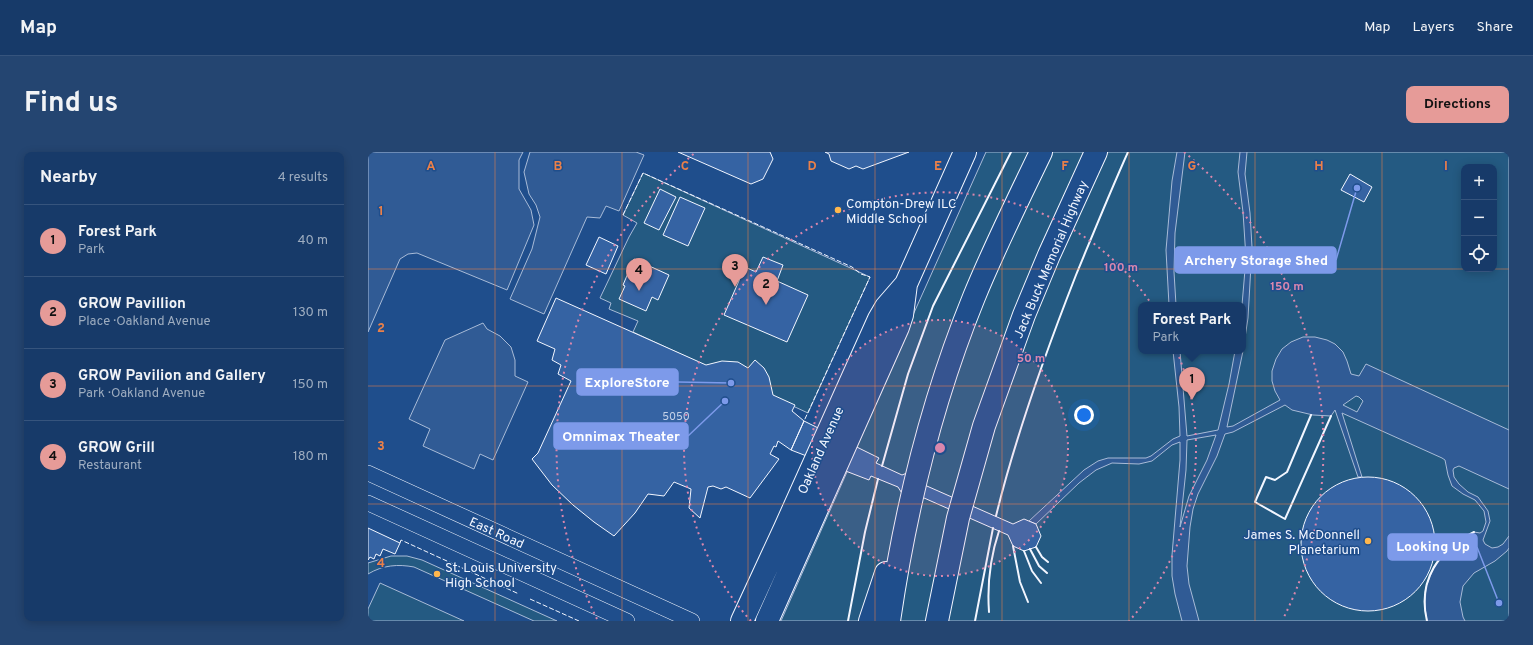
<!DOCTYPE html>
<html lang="en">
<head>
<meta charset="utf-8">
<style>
	:root { --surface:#173a69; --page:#244571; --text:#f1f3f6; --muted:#9eadc0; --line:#36547d; --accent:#e69b98 }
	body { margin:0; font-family:Overpass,sans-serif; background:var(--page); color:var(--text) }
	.controls { position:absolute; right:12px; top:12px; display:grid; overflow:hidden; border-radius:8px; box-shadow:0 2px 10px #0003 }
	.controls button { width:36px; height:36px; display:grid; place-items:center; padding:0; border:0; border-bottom:1px solid var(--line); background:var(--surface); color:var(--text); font:20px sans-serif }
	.you { position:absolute; left:716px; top:263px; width:14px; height:14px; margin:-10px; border:3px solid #fff; border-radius:50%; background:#1a73e8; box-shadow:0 0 0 6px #1a73e833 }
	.badge { display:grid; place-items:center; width:26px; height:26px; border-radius:50%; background:var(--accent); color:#111; font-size:13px; font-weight:700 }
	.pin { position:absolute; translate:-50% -33px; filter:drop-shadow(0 1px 2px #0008) }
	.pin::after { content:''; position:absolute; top:21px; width:14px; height:12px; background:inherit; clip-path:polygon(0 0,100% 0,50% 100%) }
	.popup { position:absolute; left:770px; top:150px; width:108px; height:52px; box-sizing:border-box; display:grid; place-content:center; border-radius:8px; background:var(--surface); filter:drop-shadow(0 1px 3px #0005); font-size:13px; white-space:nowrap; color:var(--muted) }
	.popup b { font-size:15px; color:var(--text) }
	.popup::after { content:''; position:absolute; left:50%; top:100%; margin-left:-8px; border:8px solid transparent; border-top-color:var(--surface) }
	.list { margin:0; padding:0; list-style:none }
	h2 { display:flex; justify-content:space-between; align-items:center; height:52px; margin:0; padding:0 16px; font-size:17px }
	h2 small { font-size:13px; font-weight:400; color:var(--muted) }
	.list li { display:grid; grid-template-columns:26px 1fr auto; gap:12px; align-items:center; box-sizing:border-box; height:72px; padding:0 16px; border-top:1px solid var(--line) }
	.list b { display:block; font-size:15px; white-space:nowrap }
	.list p { margin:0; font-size:13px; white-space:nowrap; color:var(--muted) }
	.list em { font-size:13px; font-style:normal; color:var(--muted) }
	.icon { flex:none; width:22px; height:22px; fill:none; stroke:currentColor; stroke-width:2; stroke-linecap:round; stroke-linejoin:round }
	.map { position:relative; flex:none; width:1141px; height:469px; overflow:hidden; border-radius:8px }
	header { display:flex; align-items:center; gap:24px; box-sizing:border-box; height:56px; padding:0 20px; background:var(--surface); border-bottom:1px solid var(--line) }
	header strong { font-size:19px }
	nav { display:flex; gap:22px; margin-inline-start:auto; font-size:14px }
	.intro { display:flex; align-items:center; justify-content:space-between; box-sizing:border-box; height:96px; padding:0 24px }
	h1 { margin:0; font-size:28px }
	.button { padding:10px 18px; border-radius:8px; background:var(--accent); color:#111; font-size:14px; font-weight:700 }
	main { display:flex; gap:24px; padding:0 24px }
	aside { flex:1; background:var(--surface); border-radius:8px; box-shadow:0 2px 10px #0003 }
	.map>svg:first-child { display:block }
</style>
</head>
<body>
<header>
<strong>Map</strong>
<nav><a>Map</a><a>Layers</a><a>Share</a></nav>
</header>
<div class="intro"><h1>Find us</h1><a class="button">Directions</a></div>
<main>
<aside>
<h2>Nearby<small>4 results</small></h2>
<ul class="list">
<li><span class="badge">1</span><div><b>Forest Park</b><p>Park</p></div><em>40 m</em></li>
<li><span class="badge">2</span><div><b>GROW Pavillion</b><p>Place · Oakland Avenue</p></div><em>130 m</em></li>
<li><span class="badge">3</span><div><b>GROW Pavilion and Gallery</b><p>Park · Oakland Avenue</p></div><em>150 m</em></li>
<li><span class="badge">4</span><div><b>GROW Grill</b><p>Restaurant</p></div><em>180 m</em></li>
</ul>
</aside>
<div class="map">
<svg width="1141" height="469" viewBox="0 0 1141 469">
	<rect width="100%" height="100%" fill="#1f4e8c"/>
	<!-- green -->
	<path fill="#245a82" stroke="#a8bbd7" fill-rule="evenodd" d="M618 0H1141V469H408ZM1096 15H1126V117H1096ZM773 153H875V199H773Z
		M275 21 502 125 440 261 265 180 270 169 241 157 243 151 232 146 261 85 269 71 255 63Z
		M23 404H39L54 408 189 469H166L46 415C30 412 15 413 0 422V411Z
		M12 431 96 469H0V457Z"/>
	<!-- parking -->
	<path fill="#305b95" stroke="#a8bbd7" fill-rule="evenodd" d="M0 0H155L151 8V37L163 58 166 73 139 138 49 101 40 102 32 107 0 180Z
		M162 0H268L276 3 251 59 238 54 232 66 219 65 176 162 142 147 164 97 172 65 168 53 161 42 156 20Z
		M809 0H817L807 81 806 120 808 153H801L798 98 804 29Z
		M872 0H879L877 22 882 61 884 95 880 166 875 199 874 153 878 106 875 60 870 20Z
		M115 171 119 177 132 184 143 195 147 208V224L160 230 125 308 112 302 106 317 55 294 62 277 41 267 77 188Z
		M935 185H947L959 188 967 192 975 200 979 209 983 222 991 224 998 212 1141 278V337L1091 314 1086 316 1085 318 1086 325 1091 332 1100 340 1110 345 1120 359 1122 369 1115 388 1117 392 1124 396 1130 395 1135 392 1141 384V396L1139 399 1127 409 1106 421 1095 434 1092 450 1095 465 1097 469H1059L1057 455 1058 435 1066 414 1082 394 1106 380 1112 381 1115 379 1118 370 1116 359 1107 348 1095 342 1084 334 1080 323 1077 308 1074 306 974 261 994 325H990L967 258 963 264 945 263 924 258 917 253 865 280 857 282 849 304 830 342 825 357 822 375 819 414 821 432 831 469H814L807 442 804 424V403L812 308V290L804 293 784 309 771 312 744 311 728 318 711 331 668 372 661 369 716 318 730 309 740 306H778L783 304 805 287 812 284 811 255 805 199H812L819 284 850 278 861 232 867 199H875L859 275 865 274 912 248 907 239 904 229V219L908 207 914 197 923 190ZM988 244 991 245 995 249 989 260 975 253ZM848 283 839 308 821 344 812 375 818 318 819 288Z
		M476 319 479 320 413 469H408Z"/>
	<!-- building -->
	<path fill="#3563a3" stroke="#f2f6ff" d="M310 0H402L405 7 395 27 383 32Z
		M457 0H541L495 17 488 14 481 17 463 9 461 2Z
		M982 22 1004 35 996 50 973 38Z
		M292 37 308 45 291 78 276 71Z
		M312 45 337 56 320 94 295 83Z
		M231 85 250 94 238 122 218 113Z
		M395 105 415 113 409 129 440 143 419 190 356 163 377 115 388 120Z
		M266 107 301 123 290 148 284 145 278 159 251 147 257 134 255 133Z
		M188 146 338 213 354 209 370 210 380 216 387 208 396 216 401 225 405 243 427 253 424 259 436 269 423 298 410 289 408 295 406 294 402 302 411 307 382 346 358 335 353 337 345 334 340 335 332 366 321 356 323 337 306 330 296 344 280 342 267 361 246 384 226 370 205 353 184 333 164 307 170 301 203 229 190 222 193 213 184 208 187 197 169 189Z
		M436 269 511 306 508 311 534 323 539 321 552 331 645 372 656 367 668 372 673 384 668 395 656 399 645 394 640 383 547 342 535 343 530 335 503 324 501 328 423 298Z
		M933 392a67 67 0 1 1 134 0a67 67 0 1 1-134 0Z
		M0 376 32 391 27 402 15 397 12 404 8 402 6 407 2 405 0 408Z"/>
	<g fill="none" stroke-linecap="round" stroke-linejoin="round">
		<!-- street casing -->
		<g stroke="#f2f6ff" stroke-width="16">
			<path id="street" d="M0 321 324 469
				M0 351 259 469"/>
		</g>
		<!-- secondary casing -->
		<g stroke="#f2f6ff" stroke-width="24">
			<path id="secondary" d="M374 469 417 376 511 167 518 155 538 132
				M399 469 530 175 534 163 538 132 597 0"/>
		</g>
		<!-- highway casing -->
		<g stroke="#f2f6ff" stroke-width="24">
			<path id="highway" d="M502 469 518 421
				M521 469C537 359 564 248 606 145 626 96 650 48 673 0
				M569 469 590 366 616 274 656 163 681 103 728 0"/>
		</g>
		<!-- street -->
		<use href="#street" stroke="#1f4e8c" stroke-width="15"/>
		<!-- secondary -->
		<use href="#secondary" stroke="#1f4e8c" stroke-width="22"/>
		<!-- highway -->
		<use href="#highway" stroke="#1f4e8c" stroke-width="22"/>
		<!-- fence -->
		<path stroke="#f2f6ff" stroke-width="1" stroke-dasharray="5 2" stroke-linecap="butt" d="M255 63 275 21 484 115 493 122 502 125 436 269
			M32 391 33 388 151 442
			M162 447 211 469"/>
		<!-- wall -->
		<path stroke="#f2f6ff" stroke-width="2" d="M943 263 919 320 907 328 898 325 887 350 917 367 963 264
			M514 314 540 222 565 154 643 0
			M628 364C648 282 677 202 708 123 725 82 742 40 760 0
			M645 394 652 430 660 450
			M668 395 674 405 680 410
			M662 397 671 414 679 421
			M656 399 664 419 673 431
			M621 460C619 432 622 406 631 379
			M480 469 497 380 510 327
			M607 469 625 376
			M1059 469C1049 428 1071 398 1106 380"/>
	</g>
	<!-- grid -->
	<path fill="none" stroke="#ea8049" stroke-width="1" stroke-opacity="0.55" d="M127 0V469M254 0V469M380 0V469M507 0V469M634 0V469M761 0V469M887 0V469M1014 0V469M0 117H1141M0 234H1141M0 352H1141"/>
	<!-- distance rings -->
	<circle cx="572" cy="296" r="128" fill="#da87ad" fill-opacity=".12"/>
	<g fill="none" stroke="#da87ad" stroke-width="2" stroke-dasharray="2 4">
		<circle cx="572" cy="296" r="128"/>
		<path d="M383 469A256 256 0 1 1 761 469"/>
		<path d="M229 467A383 383 0 0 1 328 0M816 0A383 383 0 0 1 915 467"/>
	</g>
	<!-- markers -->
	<g fill="#ffb74d" stroke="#1f4e8c" stroke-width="1.5">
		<circle cx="470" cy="58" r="4"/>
		<circle cx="1000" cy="389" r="4"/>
		<circle cx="69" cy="422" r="4"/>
	</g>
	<g text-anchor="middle" stroke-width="3" stroke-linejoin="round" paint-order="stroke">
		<!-- number labels -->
		<g font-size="11" fill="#c3d1e8">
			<text x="308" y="268">5050</text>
		</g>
		<!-- poi labels -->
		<g font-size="13" fill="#f2f6ff" stroke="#1f4e8c" text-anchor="start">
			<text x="478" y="56">Compton-Drew ILC<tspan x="478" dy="15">Middle School</tspan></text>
			<text x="992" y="387" text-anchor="end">James S. McDonnell<tspan x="992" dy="15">Planetarium</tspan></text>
			<text x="77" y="420">St. Louis University<tspan x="77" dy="15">High School</tspan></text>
		</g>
		<!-- street labels -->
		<g font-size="13" fill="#f2f6ff" stroke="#1f4e8c">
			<text transform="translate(682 107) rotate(-67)" y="5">Jack Buck Memorial Highway</text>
			<text transform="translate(452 298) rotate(-66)" y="5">Oakland Avenue</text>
			<text transform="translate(129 380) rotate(24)" y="5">East Road</text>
		</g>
	</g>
	<g font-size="13" text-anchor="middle" font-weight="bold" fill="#ea8049" stroke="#1f4e8c" stroke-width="3" stroke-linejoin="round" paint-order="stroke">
		<text x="63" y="18">A</text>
		<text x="190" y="18">B</text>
		<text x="317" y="18">C</text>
		<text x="444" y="18">D</text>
		<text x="570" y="18">E</text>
		<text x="697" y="18">F</text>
		<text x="824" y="18">G</text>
		<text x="951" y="18">H</text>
		<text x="1078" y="18">I</text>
		<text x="13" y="63">1</text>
		<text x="13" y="180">2</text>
		<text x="13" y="298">3</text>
		<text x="13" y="415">4</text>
	</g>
	<circle cx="572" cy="296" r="6" fill="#da87ad" stroke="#1f4e8c" stroke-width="2"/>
	<g font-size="12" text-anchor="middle" font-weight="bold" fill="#da87ad" stroke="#1f4e8c" stroke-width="3" stroke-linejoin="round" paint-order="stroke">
		<text x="753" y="119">100 m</text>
		<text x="919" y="138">150 m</text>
		<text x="663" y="210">50 m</text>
	</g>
	<!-- callouts -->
	<path fill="none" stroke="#7d9aea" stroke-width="1.5" d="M989 36L968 108M363 231L310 230M357 249L320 284M1131 451L1109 395"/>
	<g fill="#7d9aea" stroke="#1f4e8c" stroke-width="1.5">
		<circle cx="989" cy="36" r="4"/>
		<circle cx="363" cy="231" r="4"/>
		<circle cx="357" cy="249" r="4"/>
		<circle cx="1131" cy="451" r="4"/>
	</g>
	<g fill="#7d9aea" stroke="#7d9aea" stroke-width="1.5">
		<rect x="807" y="95" width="161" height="26" rx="4"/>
		<rect x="209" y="217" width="101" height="26" rx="4"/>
		<rect x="186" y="271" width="134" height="26" rx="4"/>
		<rect x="1020" y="382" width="89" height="26" rx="4"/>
	</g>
	<g font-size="14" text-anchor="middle" font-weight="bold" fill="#fff">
		<text x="888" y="113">Archery Storage Shed</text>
		<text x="259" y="235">ExploreStore</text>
		<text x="253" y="289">Omnimax Theater</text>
		<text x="1065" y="399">Looking Up</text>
	</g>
</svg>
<div class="controls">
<button>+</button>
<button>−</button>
<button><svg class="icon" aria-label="locate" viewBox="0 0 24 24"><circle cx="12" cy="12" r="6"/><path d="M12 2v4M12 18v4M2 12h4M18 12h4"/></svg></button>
</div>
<div class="you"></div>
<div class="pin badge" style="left:824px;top:248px">1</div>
<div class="popup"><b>Forest Park</b>Park</div>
<div class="pin badge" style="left:398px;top:153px">2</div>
<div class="pin badge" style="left:367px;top:135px">3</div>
<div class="pin badge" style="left:271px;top:139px">4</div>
</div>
</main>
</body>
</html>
